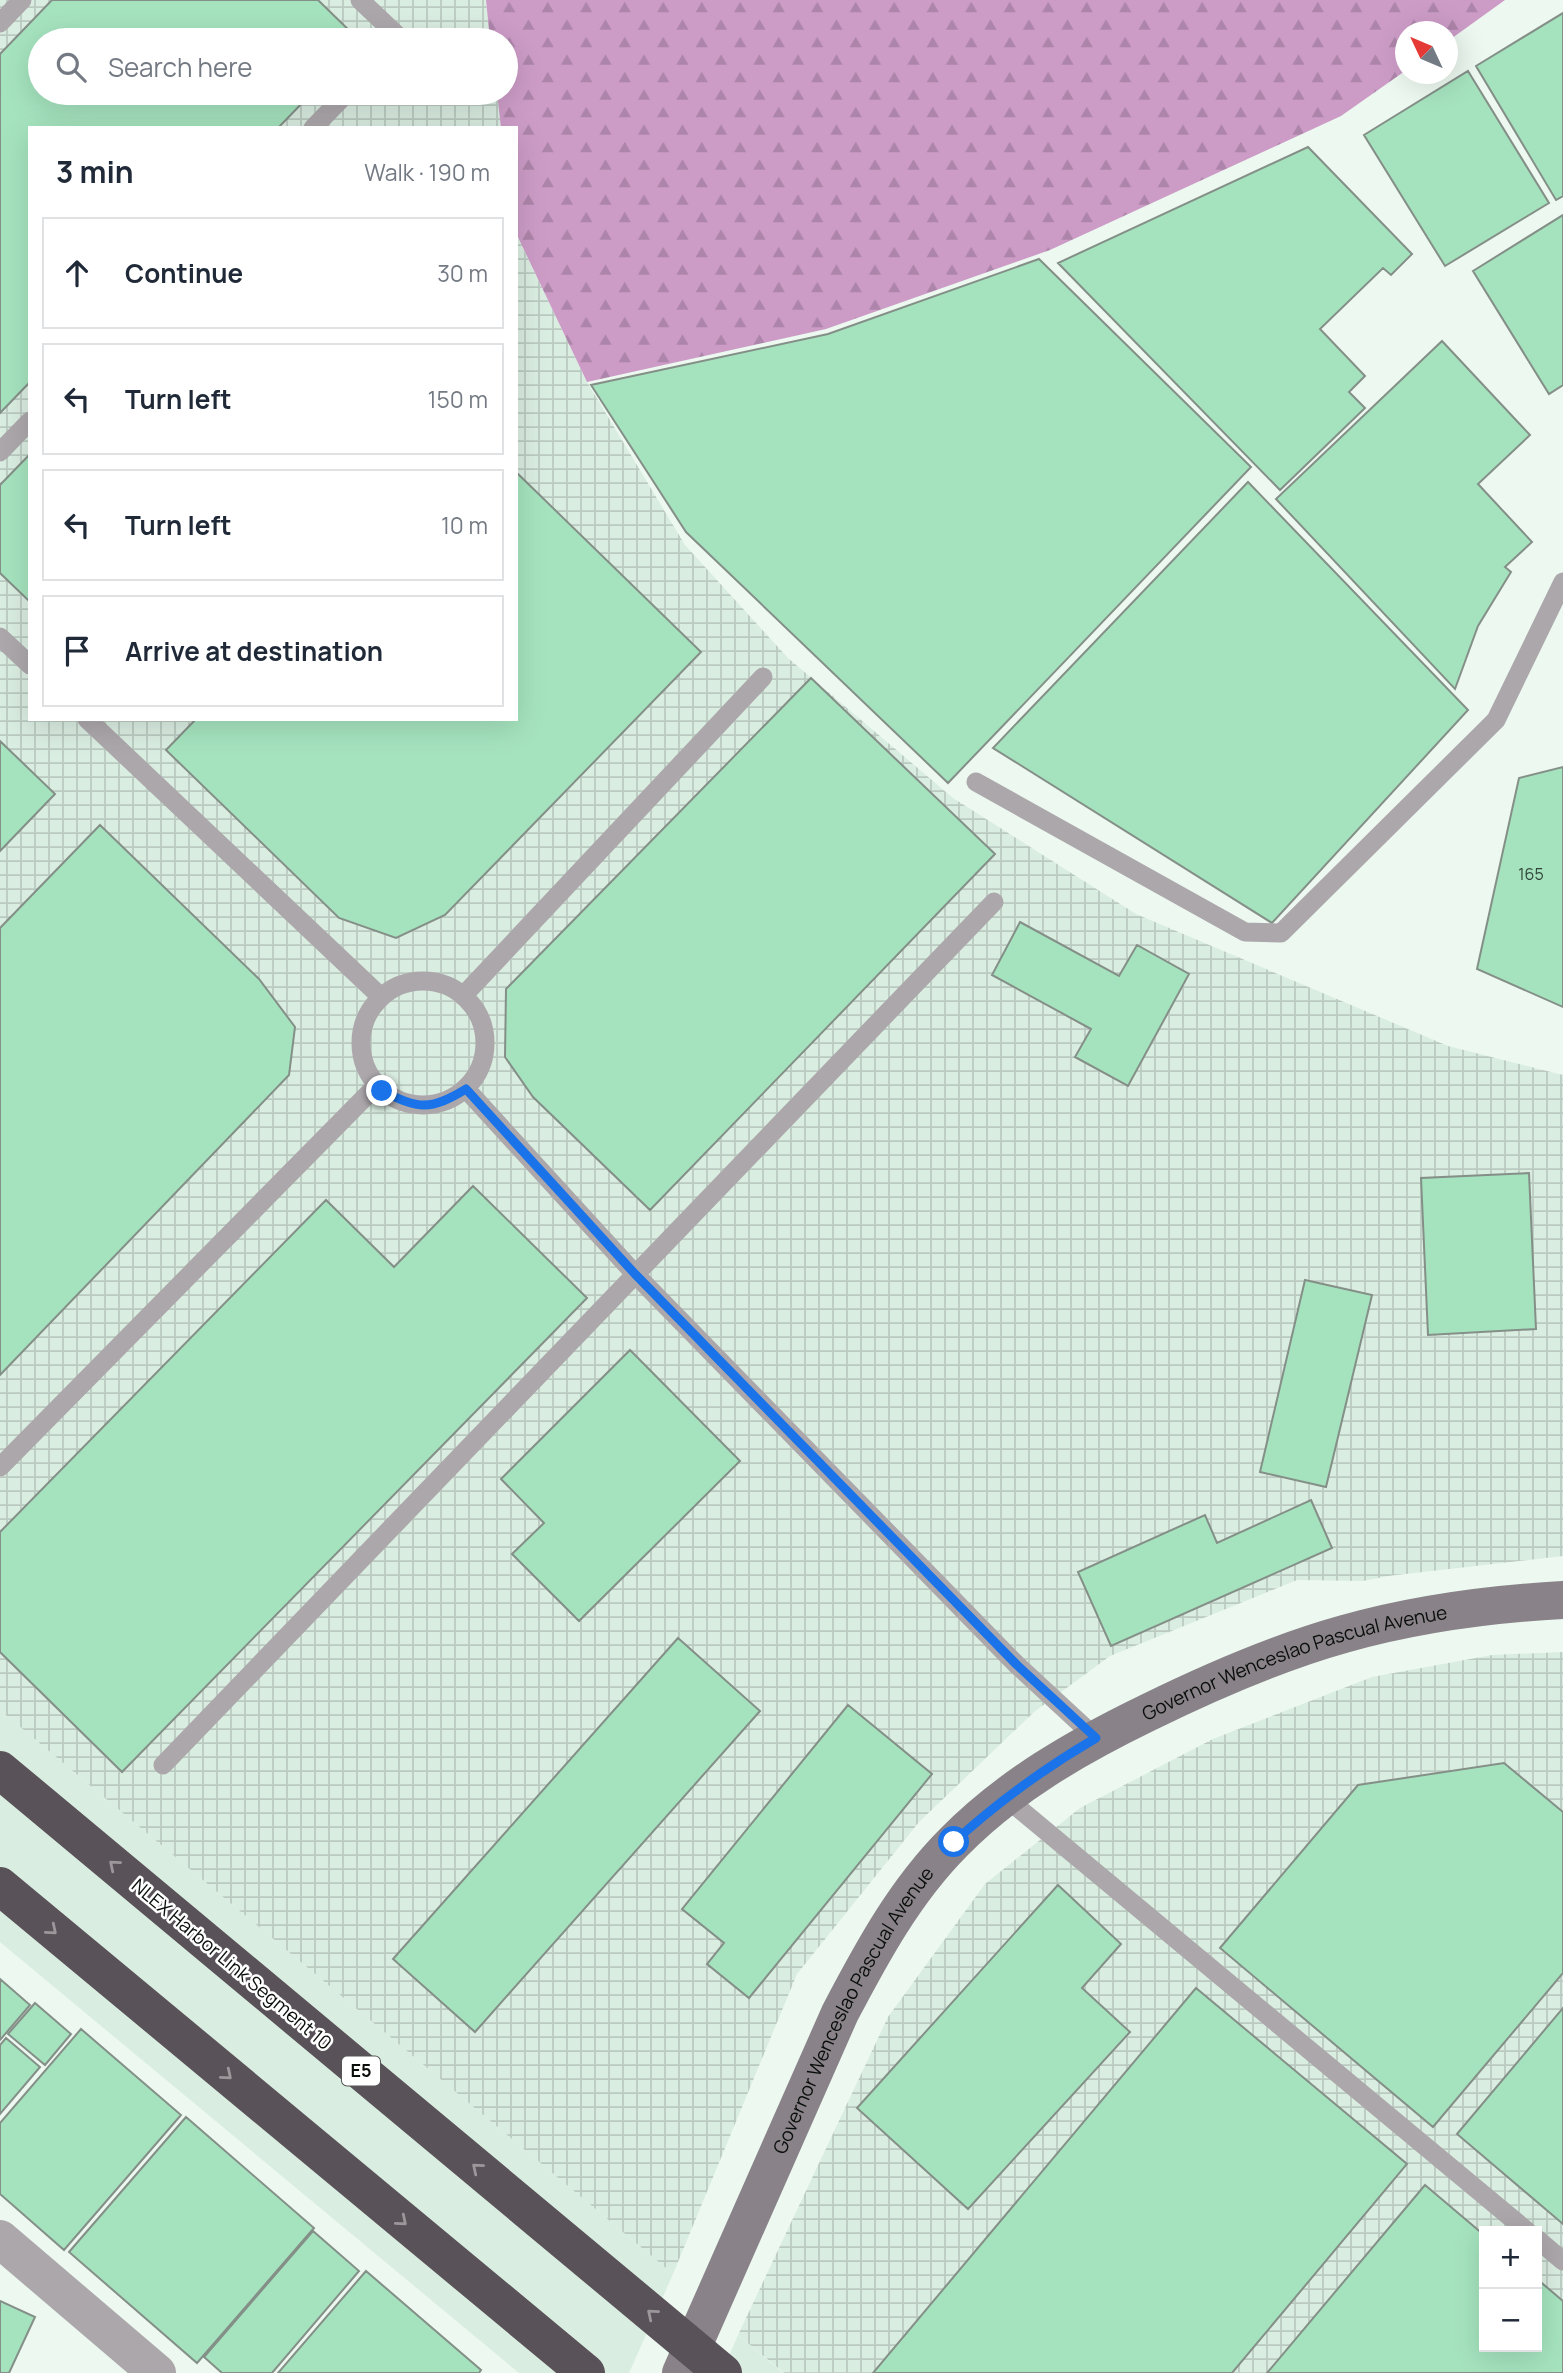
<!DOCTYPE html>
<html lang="en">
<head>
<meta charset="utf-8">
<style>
	:root { --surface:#fff; --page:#f6f6f7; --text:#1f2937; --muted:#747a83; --line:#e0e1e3 }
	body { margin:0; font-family:Manrope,sans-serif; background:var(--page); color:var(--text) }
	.controls { position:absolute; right:21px; bottom:21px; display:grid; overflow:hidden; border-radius:0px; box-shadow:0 7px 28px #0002 }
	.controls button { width:63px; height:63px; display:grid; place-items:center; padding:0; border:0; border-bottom:2px solid var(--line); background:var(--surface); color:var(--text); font:35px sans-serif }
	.compass { position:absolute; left:1395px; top:21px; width:63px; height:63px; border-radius:50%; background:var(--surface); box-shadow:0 7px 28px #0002; rotate:314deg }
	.stop { position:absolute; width:21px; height:21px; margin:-16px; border:5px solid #1a73e8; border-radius:50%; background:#fff }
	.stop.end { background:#1a73e8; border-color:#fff; box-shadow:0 2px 7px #0008 }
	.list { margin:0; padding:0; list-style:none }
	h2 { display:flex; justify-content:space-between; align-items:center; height:91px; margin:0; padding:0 28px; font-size:30px }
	h2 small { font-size:23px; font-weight:400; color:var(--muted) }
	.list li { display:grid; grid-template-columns:46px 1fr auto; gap:21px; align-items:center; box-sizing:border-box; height:112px; margin:0 14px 14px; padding:0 14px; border:2px solid var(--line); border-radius:0px }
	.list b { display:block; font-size:26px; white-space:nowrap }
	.list em { font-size:23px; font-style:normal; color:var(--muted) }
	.icon { flex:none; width:38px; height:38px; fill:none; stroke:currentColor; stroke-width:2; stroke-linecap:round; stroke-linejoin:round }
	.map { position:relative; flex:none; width:1563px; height:2373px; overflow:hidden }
	.search { position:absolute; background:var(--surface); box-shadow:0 7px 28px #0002; left:28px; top:28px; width:490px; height:77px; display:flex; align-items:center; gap:18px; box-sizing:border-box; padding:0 24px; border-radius:38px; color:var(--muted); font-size:26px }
	.panel { position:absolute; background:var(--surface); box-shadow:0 7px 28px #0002; left:28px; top:126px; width:490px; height:595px; border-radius:0px }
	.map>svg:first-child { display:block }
</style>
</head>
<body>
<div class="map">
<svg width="1563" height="2373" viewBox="0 0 1563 2373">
	<defs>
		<pattern id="industrial-grid" width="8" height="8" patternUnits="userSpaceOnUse" patternTransform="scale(1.75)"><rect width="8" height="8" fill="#daede1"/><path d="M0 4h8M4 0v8" fill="none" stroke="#bacac0"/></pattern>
		<pattern id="forest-firs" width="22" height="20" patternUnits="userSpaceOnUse" patternTransform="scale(1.75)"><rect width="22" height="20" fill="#cc9cc7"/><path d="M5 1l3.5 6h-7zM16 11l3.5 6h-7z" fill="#ae85aa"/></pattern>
	</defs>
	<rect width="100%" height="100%" fill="#ecf8f0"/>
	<!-- built -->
	<path fill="#daede1" d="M0 1710 673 2274 629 2373H519L0 1942Z
		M738 2335 783 2373H722Z"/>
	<!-- industrial -->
	<path fill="url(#industrial-grid)" fill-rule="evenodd" d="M0 0H486L490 40H40V93H497L501 128H30V719H516V233L587 382 685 545 788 658 953 798 1136 914 1448 1046 1563 1075V1556L1388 1576 1363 1581 1297 1580 1110 1656 1034 1712 919 1822 797 1974 673 2274 0 1710Z
		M1563 1652V2373H784L738 2335 888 2017 985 1884 1080 1808 1213 1739 1372 1677 1492 1655ZM1484 2231H1537V2347H1484Z"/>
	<!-- forest -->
	<path fill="url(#forest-firs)" d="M486 0H1505L1448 41V32H1406L1405 71 1341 116 1050 250 826 329 587 382 516 233V128H501L497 93H506V40H490Z"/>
	<!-- building -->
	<path fill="#a5e3be" stroke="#848f88" stroke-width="2" d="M52 0H318L359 40H40V93H312L278 128H30V382L0 413V54Z
		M1563 13V196L1556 200 1476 66Z
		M1468 71 1549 203 1445 266 1364 135Z
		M1308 147 1412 254 1391 275 1383 268 1320 329 1365 376 1349 392 1365 408 1280 490 1058 263Z
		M1563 215V385L1549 394 1473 271Z
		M1039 259 1251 467 948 783 686 532 591 385 828 334Z
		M1442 341 1530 435 1478 484 1532 542 1505 567 1511 572 1478 626 1455 689 1276 499Z
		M30 454V602L0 573V485Z
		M516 472 701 652 445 915 396 938 339 918 166 750 196 719H516Z
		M1248 482 1468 710 1272 923 993 748Z
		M811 678 995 854 650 1210 533 1097 505 1057 506 989Z
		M0 741 55 794 0 851Z
		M1563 767V1007L1477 969 1519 778Z
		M100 825 259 979 295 1027 289 1075 0 1375V928Z
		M1020 922 1119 976 1137 945 1189 974 1128 1086 1075 1057 1091 1029 992 975Z
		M1529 1173 1536 1329 1428 1335 1421 1178Z
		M473 1186 587 1298 122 1772 0 1652V1532L326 1200 394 1267Z
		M1305 1280 1372 1295 1326 1487 1260 1472Z
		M630 1350 740 1461 579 1621 512 1554 544 1523 501 1479Z
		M1311 1500 1332 1548 1111 1646 1078 1572 1205 1515 1217 1543Z
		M678 1638 760 1711 475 2032 393 1959Z
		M848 1705 932 1774 749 1998 707 1964 724 1943 682 1909Z
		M1504 1763 1563 1812V1973L1433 2127 1220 1948 1358 1785Z
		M1058 1885 1121 1944 1082 1988 1130 2032 968 2209 857 2108Z
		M0 1979 30 2005 0 2040Z
		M1196 1988 1407 2164 1232 2373H873Z
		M35 2003 71 2034 45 2065 8 2034Z
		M1563 2008V2224L1457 2134Z
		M81 2029 181 2115 64 2250 0 2194V2123Z
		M6 2038 40 2067 0 2114V2045Z
		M186 2117 314 2228 197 2363 69 2252Z
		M1425 2185 1484 2235V2347H1537V2279L1563 2301V2373H1267Z
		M313 2231 359 2271 272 2373H222L204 2357Z
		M366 2271 481 2370 479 2373H278Z
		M0 2301 35 2317 9 2373H0Z"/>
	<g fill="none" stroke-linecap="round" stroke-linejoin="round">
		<!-- lane -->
		<path stroke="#aca7ab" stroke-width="19" d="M360 0 400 38 398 40
			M0 23 22 0
			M313 128 347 93
			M0 452 30 421
			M0 637 30 665
			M87 719 380 996
			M976 782 1245 932 1281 933 1496 720 1563 582
			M361 1043a62 62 0 1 1 124 0a62 62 0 1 1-124 0Z
			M463 996 763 677
			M466 1089 635 1274 1017 1665 1096 1738
			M0 1467 377 1085
			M163 1765 994 902
			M1005 1797 1527 2231
			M1537 2239 1563 2261"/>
		<!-- street -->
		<path stroke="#aca7ab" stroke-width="38" d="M0 2239 157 2373"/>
		<!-- secondary -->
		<path stroke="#898288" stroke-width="38" id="s1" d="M681 2373 840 2013C872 1952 905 1891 954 1842 1009 1786 1077 1747 1147 1713 1210 1682 1276 1653 1344 1634 1415 1614 1489 1604 1563 1600"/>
		<!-- highway -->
		<path stroke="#5a5259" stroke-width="38" d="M0 1886 586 2373"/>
		<!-- highway-bridge -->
		<path stroke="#5a5259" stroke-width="38" d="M0 1770 723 2373"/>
	</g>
	<!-- one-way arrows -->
	<defs><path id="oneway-chevron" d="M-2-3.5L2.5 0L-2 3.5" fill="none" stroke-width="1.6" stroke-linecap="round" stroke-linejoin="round" transform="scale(1.75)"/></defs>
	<g stroke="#9c979b">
		<use href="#oneway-chevron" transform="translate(114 1865) rotate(-140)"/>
		<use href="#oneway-chevron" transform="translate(52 1930) rotate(40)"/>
		<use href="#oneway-chevron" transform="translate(227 2075) rotate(40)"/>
		<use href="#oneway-chevron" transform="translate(477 2168) rotate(-140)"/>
		<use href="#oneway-chevron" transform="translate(402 2221) rotate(40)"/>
		<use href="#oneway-chevron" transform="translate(652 2314) rotate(-140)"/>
	</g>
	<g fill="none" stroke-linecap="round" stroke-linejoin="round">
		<!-- route -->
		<path stroke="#1a73e8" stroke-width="9" d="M382 1091C419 1109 430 1111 466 1089L635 1274 1017 1665 1096 1738C1043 1769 999 1801 954 1842"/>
	</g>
	<g text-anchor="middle" stroke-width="5" stroke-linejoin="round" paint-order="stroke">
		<!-- number labels -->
		<g font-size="16" fill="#314338">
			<text x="1531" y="880">165</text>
		</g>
		<!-- shield labels -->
		<rect fill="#fff" stroke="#545654" stroke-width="2" x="342" y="2056.5" width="38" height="29" rx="5"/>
		<g font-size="18" font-weight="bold" fill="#0a0e0b">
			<text x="361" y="2077">E5</text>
		</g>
		<!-- street labels -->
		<g font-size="19" fill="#0a0e0b" stroke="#fff">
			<text dy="7" stroke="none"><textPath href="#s1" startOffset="990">Governor Wenceslao Pascual Avenue</textPath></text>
			<text transform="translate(232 1964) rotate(40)" y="7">NLEX Harbor Link Segment 10</text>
			<text dy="7" stroke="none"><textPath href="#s1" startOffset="402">Governor Wenceslao Pascual Avenue</textPath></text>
		</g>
	</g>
</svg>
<div class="controls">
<button>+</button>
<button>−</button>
</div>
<svg class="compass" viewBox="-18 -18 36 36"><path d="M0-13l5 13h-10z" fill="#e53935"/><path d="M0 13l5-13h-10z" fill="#747a83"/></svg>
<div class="stop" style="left:954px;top:1842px"></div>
<div class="stop end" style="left:382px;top:1091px"></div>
<div class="search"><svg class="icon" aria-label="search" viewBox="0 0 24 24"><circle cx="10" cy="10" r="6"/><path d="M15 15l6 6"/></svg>Search here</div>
<section class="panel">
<h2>3 min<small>Walk · 190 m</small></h2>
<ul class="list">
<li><svg class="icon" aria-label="ahead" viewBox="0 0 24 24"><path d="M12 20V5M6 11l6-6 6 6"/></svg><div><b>Continue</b></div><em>30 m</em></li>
<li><svg class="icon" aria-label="left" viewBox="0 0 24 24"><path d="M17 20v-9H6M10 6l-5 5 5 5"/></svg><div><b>Turn left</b></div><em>150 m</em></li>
<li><svg class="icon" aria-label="left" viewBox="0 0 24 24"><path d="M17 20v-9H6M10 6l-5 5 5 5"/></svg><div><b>Turn left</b></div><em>10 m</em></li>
<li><svg class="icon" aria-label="arrive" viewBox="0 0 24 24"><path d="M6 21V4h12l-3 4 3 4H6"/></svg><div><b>Arrive at destination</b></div></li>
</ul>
</section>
</div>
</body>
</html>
